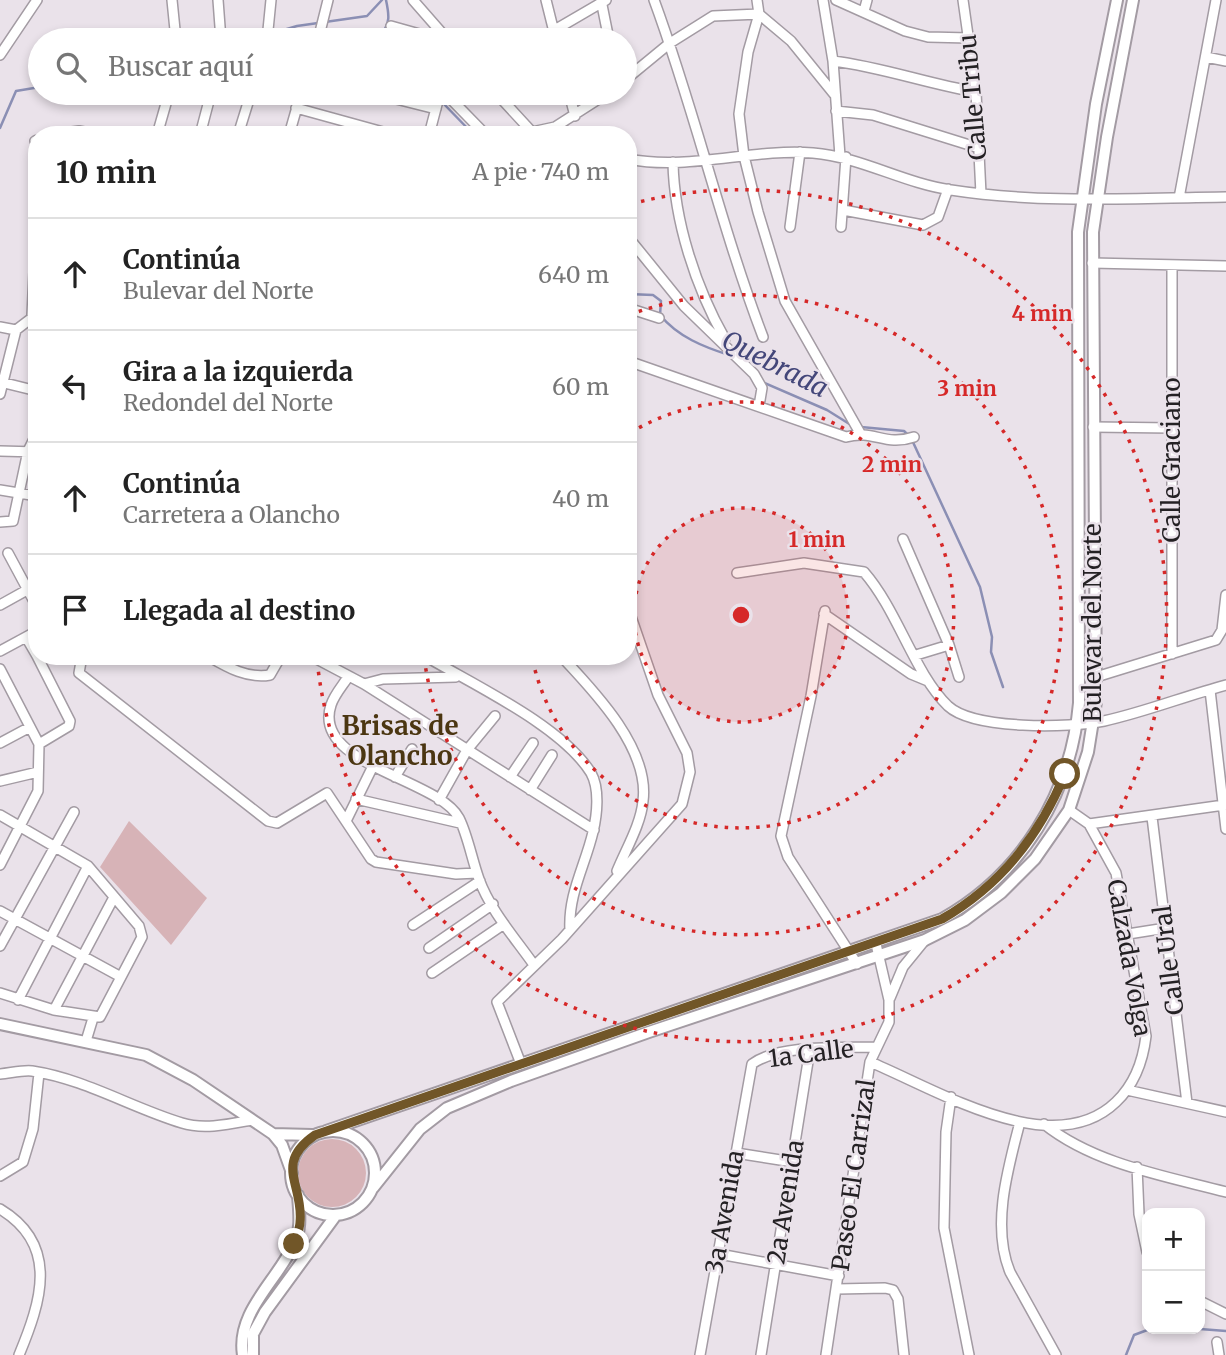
<!DOCTYPE html>
<html lang="es">
<head>
<meta charset="utf-8">
<style>
	:root { --surface:#fff; --page:#f2f2f2; --text:#222; --muted:#767676; --line:#e0e0e0 }
	body { margin:0; font-family:Merriweather,serif; background:var(--page); color:var(--text) }
	.controls { position:absolute; right:21px; bottom:21px; display:grid; overflow:hidden; border-radius:14px; box-shadow:0 4px 10px #0003 }
	.controls button { width:63px; height:63px; display:grid; place-items:center; padding:0; border:0; border-bottom:2px solid var(--line); background:var(--surface); color:var(--text); font:35px sans-serif }
	.stop { position:absolute; width:21px; height:21px; margin:-16px; border:5px solid #715628; border-radius:50%; background:#fff }
	.stop.end { background:#715628; border-color:#fff; box-shadow:0 2px 7px #0008 }
	.list { margin:0; padding:0; list-style:none }
	h2 { display:flex; justify-content:space-between; align-items:center; height:91px; margin:0; padding:0 28px; font-size:30px }
	h2 small { font-size:23px; font-weight:400; color:var(--muted) }
	.list li { display:grid; grid-template-columns:46px 1fr auto; gap:21px; align-items:center; box-sizing:border-box; height:112px; padding:0 28px; border-top:2px solid var(--line) }
	.list b { display:block; font-size:26px; white-space:nowrap }
	.list p { margin:0; font-size:23px; white-space:nowrap; color:var(--muted) }
	.list em { font-size:23px; font-style:normal; color:var(--muted) }
	.icon { flex:none; width:38px; height:38px; fill:none; stroke:currentColor; stroke-width:2; stroke-linecap:round; stroke-linejoin:round }
	.map { position:relative; flex:none; width:1226px; height:1355px; overflow:hidden }
	.search { position:absolute; background:var(--surface); box-shadow:0 4px 10px #0003; left:28px; top:28px; width:609px; height:77px; display:flex; align-items:center; gap:18px; box-sizing:border-box; padding:0 24px; border-radius:38px; color:var(--muted); font-size:26px }
	.panel { position:absolute; background:var(--surface); box-shadow:0 4px 10px #0003; left:28px; top:126px; width:609px; height:539px; border-radius:28px }
	.map>svg:first-child { display:block }
</style>
</head>
<body>
<div class="map">
<svg width="1226" height="1355" viewBox="0 0 1226 1355">
	<rect width="100%" height="100%" fill="#eae2ea"/>
	<!-- green -->
	<path fill="#d7b3b7" d="M129 821 207 898 171 945 100 867Z
		M298 1173a34 34 0 1 1 68 0a34 34 0 1 1-68 0Z"/>
	<g fill="none" stroke-linecap="round" stroke-linejoin="round">
		<!-- stream -->
		<path stroke="#8b8fb4" stroke-width="2.5" d="M270 34 297 26 367 16 382 0
			M229 40 264 36
			M380 40V35C391 24 389 14 386 0
			M440 100 474 135
			M0 128 16 91 40 87
			M628 294 653 295 661 301 660 315C678 337 704 347 729 355
			M760 381 827 410 851 425
			M861 427 904 431 908 435
			M912 440 980 587 992 637 991 652 1003 687
			M1192 1329H1197
			M1200 1329 1226 1331
			M1126 1355 1134 1335 1150 1329"/>
		<!-- minor casing -->
		<g stroke="#a39ba3" stroke-width="12">
			<path id="minor" d="M172 0 176 40
				M218 0 221 40
				M413 0 448 40
				M546 0 556 40
				M601 0 609 40
				M654 0C695 111 721 227 763 337
				M757 0 759 14 791 41 834 94
				M823 0 833 61 840 156
				M836 0 905 31 928 37 969 38
				M963 0 976 92 981 194
				M864 11 867 0
				M391 26 441 40
				M553 31 606 0
				M267 40 271 0
				M318 40 328 0
				M0 55 37 0
				M1206 57 1226 61
				M833 61C882 67 928 84 976 92
				M625 80 670 43 713 16 759 14 748 52 739 114 744 156 758 212 785 301 860 433
				M372 93 436 109
				M445 93 486 135
				M496 93 532 132 555 127 576 135
				M569 93 575 116
				M296 108 394 135
				M836 111 873 115 979 148
				M555 127 608 93
				M50 135 79 131 99 135
				M157 135 169 93
				M200 135 211 93
				M238 135 251 93
				M289 135 301 93
				M429 135 440 93
				M35 141 37 140
				M628 159C690 171 752 148 813 153 861 157 903 183 951 190 1041 204 1135 198 1226 197
				M673 162C674 221 696 288 725 339
				M1179 198 1216 0
				M843 210 923 225 938 217 948 189
				M790 227 800 152
				M841 227 846 157
				M628 237 684 306 754 374 762 388 759 406
				M1092 263 1226 266
				M628 308 659 318
				M32 315 34 272
				M0 327 16 330
				M628 361 846 437C874 429 884 447 914 437
				M1 382 37 391
				M0 394 16 330 37 314
				M1093 427 1172 428
				M0 451 37 452
				M0 490 37 496
				M0 522 13 521 28 451 37 433
				M903 539 949 645 916 655
				M8 553 37 607
				M737 573 804 563 864 572C898 611 914 673 948 706 974 730 1070 728 1104 721 1145 712 1185 696 1226 685
				M0 605 27 590
				M825 611 811 696 781 836 788 857 857 964
				M824 614 911 674 928 681
				M37 631 26 637 37 656
				M949 645 959 677
				M0 651 26 637
				M1172 654V266
				M37 656 70 721 69 726 39 744
				M82 656 79 673 268 821 277 823 327 793 371 859 376 862 456 874 477 873
				M208 656C227 667 247 679 270 675L281 656
				M311 656 364 684 594 830
				M425 656C474 685 562 726 591 773 600 789 597 815 593 832 585 866 568 894 570 930
				M561 656C594 691 650 749 643 801 641 824 626 849 617 871
				M0 669 39 744 38 791 0 865
				M348 677C343 685 334 695 331 705 311 765 439 779 459 818 468 836 472 860 479 879 490 910 515 938 534 965
				M1096 677 1216 640 1222 630 1226 595
				M364 684 383 679 456 677
				M1210 690 1226 829
				M0 743 30 727
				M395 777 412 749
				M510 777 533 743
				M0 781 38 772
				M530 790 552 755
				M356 799 460 823
				M439 800 467 750 495 716
				M0 815 88 866 139 926 142 937 100 1017 54 1010 0 993
				M1152 817 1187 1103
				M346 821 373 766
				M1089 824 1224 805
				M0 911 121 977
				M413 925 480 881
				M1128 934 1166 928
				M0 946 74 812
				M429 948 493 904
				M432 973 504 924
				M890 998 903 967 925 940
				M18 1000 88 866
				M54 1010 113 899
				M86 1041 93 1018
				M870 1062C936 1089 1053 1163 1116 1102 1135 1084 1143 1061 1146 1036L1116 873 1089 824 1069 810
				M521 1064 497 1002 562 939 682 804 690 772 687 753 658 695 628 608
				M0 1074C11 1073 22 1070 32 1071 85 1079 132 1108 182 1123 204 1130 230 1124 252 1120
				M1127 1090 1226 1112
				M951 1097 946 1132 944 1228 969 1355
				M1020 1122C1008 1168 991 1226 1010 1272L1056 1355
				M1044 1124C1094 1164 1165 1176 1226 1192
				M736 1153 793 1162
				M1137 1167 1139 1214 1147 1252
				M0 1176 23 1162 33 1129 39 1073
				M0 1209C60 1245 41 1302 19 1355
				M719 1254 839 1276
				M837 1289 885 1288 893 1290 898 1299 904 1355
				M1200 1301 1226 1314
				M1217 1342 1219 1355
				M700 1355 752 1064C779 1044 842 1048 875 1047
				M761 1355 810 1049
				M826 1355 870 1062 889 1022V1000L876 944"/>
		</g>
		<!-- major casing -->
		<g stroke="#a39ba3" stroke-width="14">
			<path id="major" d="M0 1024 146 1055 193 1080 273 1134 282 1145 292 1173
				M326 1131 942 919C1022 874 1071 794 1079 703L1078 232 1096 104 1117 0
				M291 1173a42 42 0 1 1 84 0a42 42 0 1 1-84 0Z
				M273 1134 312 1135
				M373 1188 420 1129 447 1108 511 1081 649 1032 925 940 965 920 1001 893 1035 859 1069 810 1088 752 1096 702 1093 232 1107 137 1133 0
				M243 1355C236 1312 277 1281 294 1244 302 1228 299 1212 298 1195
				M253 1355V1334L265 1312 336 1215"/>
		</g>
		<!-- minor -->
		<use href="#minor" stroke="#fff" stroke-width="9"/>
		<!-- major -->
		<use href="#major" stroke="#fff" stroke-width="10"/>
	</g>
	<g fill="none" stroke-linecap="round" stroke-linejoin="round">
		<!-- route -->
		<path stroke="#715628" stroke-width="9" d="M294 1244C296 1237 300 1229 300 1222 304 1185 273 1164 315 1135L942 919C1001 885 1039 836 1065 774"/>
	</g>
	<!-- distance rings -->
	<circle cx="741" cy="615" r="107" fill="#d62828" fill-opacity=".12"/>
	<g fill="none" stroke="#d62828" stroke-width="3.5" stroke-dasharray="3.5 7">
		<circle cx="741" cy="615" r="107"/>
		<path d="M630 433A213 213 0 1 1 532 657"/>
		<path d="M629 315A320 320 0 1 1 424 657"/>
		<path d="M631 204A426 426 0 1 1 317 660"/>
	</g>
	<g text-anchor="middle" stroke-width="5" stroke-linejoin="round" paint-order="stroke">
		<!-- street labels -->
		<g font-size="24" fill="#242124" stroke="#eae2ea">
			<text transform="translate(973 97) rotate(-95)" y="8">Calle Tribu</text>
			<text transform="translate(1172 460) rotate(-90)" y="8">Calle Graciano</text>
			<text transform="translate(1093 623) rotate(-90)" y="8">Bulevar del Norte</text>
			<text transform="translate(1129 958) rotate(80)" y="8">Calzada Volga</text>
			<text transform="translate(1169 960) rotate(-97)" y="8">Calle Ural</text>
			<text transform="translate(811 1054) rotate(-7)" y="8">1a Calle</text>
			<text transform="translate(854 1175) rotate(-82)" y="8">Paseo El Carrizal</text>
			<text transform="translate(786 1202) rotate(-81)" y="8">2a Avenida</text>
			<text transform="translate(725 1212) rotate(-80)" y="8">3a Avenida</text>
		</g>
		<!-- water labels -->
		<g font-size="26" font-style="italic" fill="#44477a" stroke="#eae2ea">
			<text transform="translate(775 364) rotate(27)" y="9">Quebrada</text>
		</g>
		<!-- neighbourhood labels -->
		<g font-size="26" font-weight="bold" fill="#4b3611" stroke="#eae2ea">
			<text x="400" y="735">Brisas de<tspan x="400" dy="30">Olancho</tspan></text>
		</g>
	</g>
	<circle cx="741" cy="615" r="10" fill="#d62828" stroke="#eae2ea" stroke-width="3.5"/>
	<g font-size="21" text-anchor="middle" font-weight="bold" fill="#d62828" stroke="#eae2ea" stroke-width="5" stroke-linejoin="round" paint-order="stroke">
		<text x="1042" y="321">4 min</text>
		<text x="967" y="396">3 min</text>
		<text x="892" y="472">2 min</text>
		<text x="817" y="547">1 min</text>
	</g>
</svg>
<div class="controls">
<button>+</button>
<button>−</button>
</div>
<div class="stop" style="left:1065px;top:774px"></div>
<div class="stop end" style="left:294px;top:1244px"></div>
<div class="search"><svg class="icon" aria-label="search" viewBox="0 0 24 24"><circle cx="10" cy="10" r="6"/><path d="M15 15l6 6"/></svg>Buscar aquí</div>
<section class="panel">
<h2>10 min<small>A pie · 740 m</small></h2>
<ul class="list">
<li><svg class="icon" aria-label="ahead" viewBox="0 0 24 24"><path d="M12 20V5M6 11l6-6 6 6"/></svg><div><b>Continúa</b><p>Bulevar del Norte</p></div><em>640 m</em></li>
<li><svg class="icon" aria-label="left" viewBox="0 0 24 24"><path d="M17 20v-9H6M10 6l-5 5 5 5"/></svg><div><b>Gira a la izquierda</b><p>Redondel del Norte</p></div><em>60 m</em></li>
<li><svg class="icon" aria-label="ahead" viewBox="0 0 24 24"><path d="M12 20V5M6 11l6-6 6 6"/></svg><div><b>Continúa</b><p>Carretera a Olancho</p></div><em>40 m</em></li>
<li><svg class="icon" aria-label="arrive" viewBox="0 0 24 24"><path d="M6 21V4h12l-3 4 3 4H6"/></svg><div><b>Llegada al destino</b></div></li>
</ul>
</section>
</div>
</body>
</html>
